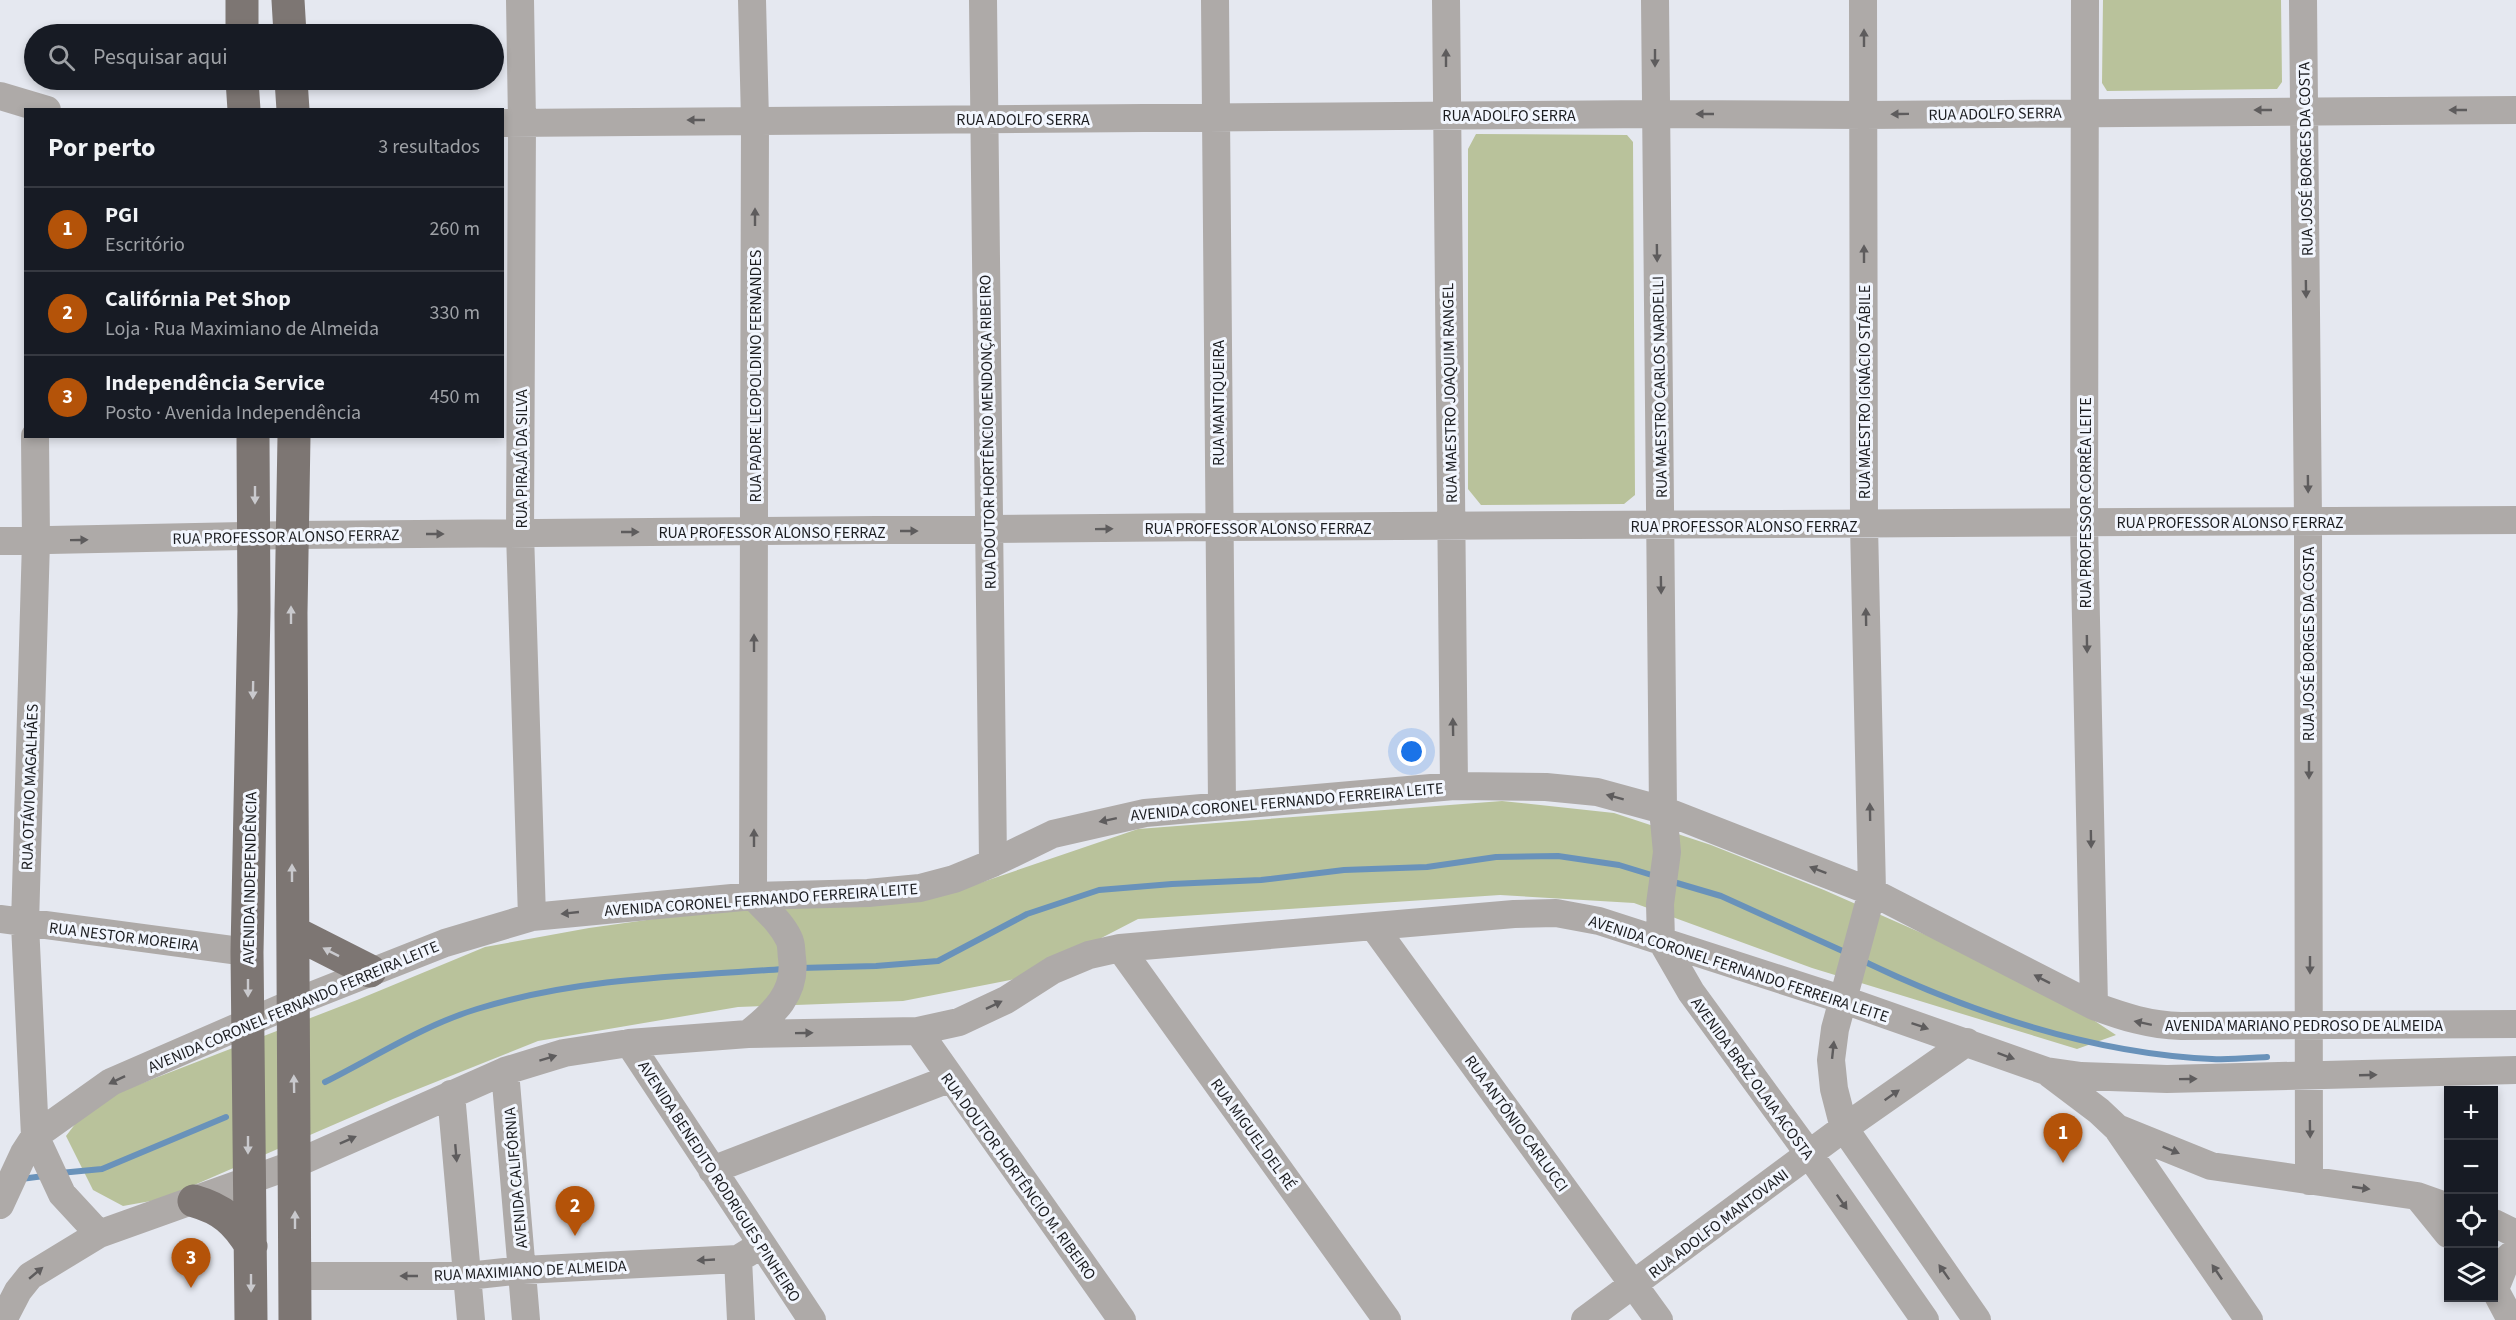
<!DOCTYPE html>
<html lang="pt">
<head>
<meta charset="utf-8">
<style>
	:root { --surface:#171b24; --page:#242831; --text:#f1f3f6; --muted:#9ea1a6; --line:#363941; --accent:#b45309 }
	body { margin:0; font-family:"Source Sans 3",sans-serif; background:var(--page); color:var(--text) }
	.controls { position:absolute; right:18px; bottom:18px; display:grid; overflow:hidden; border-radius:0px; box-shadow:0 3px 9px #0003 }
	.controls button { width:54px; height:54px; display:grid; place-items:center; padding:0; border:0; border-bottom:2px solid var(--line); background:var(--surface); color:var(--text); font:30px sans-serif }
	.you { position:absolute; left:1412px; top:752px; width:21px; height:21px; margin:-15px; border:4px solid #fff; border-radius:50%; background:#1a73e8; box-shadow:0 0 0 9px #1a73e833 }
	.badge { display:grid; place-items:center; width:39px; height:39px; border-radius:50%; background:var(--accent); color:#fff; font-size:20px; font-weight:700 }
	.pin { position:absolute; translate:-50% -50px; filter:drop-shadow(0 2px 3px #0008) }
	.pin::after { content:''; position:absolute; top:32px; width:21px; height:18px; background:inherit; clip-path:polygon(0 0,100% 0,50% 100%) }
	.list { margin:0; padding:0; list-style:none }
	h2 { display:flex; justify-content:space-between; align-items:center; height:78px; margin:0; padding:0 24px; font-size:26px }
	h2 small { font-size:20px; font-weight:400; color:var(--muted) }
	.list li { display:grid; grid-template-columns:39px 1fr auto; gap:18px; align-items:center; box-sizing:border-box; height:84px; padding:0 24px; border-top:2px solid var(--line) }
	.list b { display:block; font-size:22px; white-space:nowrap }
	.list p { margin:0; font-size:20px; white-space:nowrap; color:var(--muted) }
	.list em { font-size:20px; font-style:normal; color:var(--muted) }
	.icon { flex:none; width:33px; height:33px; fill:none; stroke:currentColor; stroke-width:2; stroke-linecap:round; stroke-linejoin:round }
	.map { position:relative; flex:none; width:2516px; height:1320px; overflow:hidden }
	.search { position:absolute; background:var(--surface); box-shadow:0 3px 9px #0003; left:24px; top:24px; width:480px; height:66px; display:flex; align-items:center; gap:15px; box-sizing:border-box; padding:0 21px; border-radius:33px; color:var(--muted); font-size:22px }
	.panel { position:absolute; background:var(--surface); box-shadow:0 3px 9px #0003; left:24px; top:108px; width:480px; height:330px; border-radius:0px }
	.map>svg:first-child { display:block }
</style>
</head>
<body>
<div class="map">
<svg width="2516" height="1320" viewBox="0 0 2516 1320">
	<rect width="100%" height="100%" fill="#e5e8f0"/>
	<!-- green -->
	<path fill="#b9c29b" d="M2103 0H2281L2282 82 2277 89 2107 91 2102 83Z
		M1476 134 1627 135 1633 142 1635 495 1624 504 1481 505 1468 489V149Z
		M1502 801 1614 813 1711 845 1824 890 2042 986 2116 1035 2077 1049 1812 968 1634 903 1500 895 1138 919 1026 977 903 1001 738 1007 538 1041 393 1099 162 1199 123 1206 93 1190 66 1136 79 1119 114 1094 357 1000 485 947 589 928 697 913 956 891 1138 829Z"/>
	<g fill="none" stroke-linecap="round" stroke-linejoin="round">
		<!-- stream -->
		<path stroke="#6992ba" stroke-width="6" d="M1670 881 1721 896 1847 953
			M1861 960C1971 1013 2089 1053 2212 1059 2230 1060 2249 1058 2267 1057
			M800 968 876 966 938 961 1027 914 1099 890 1172 884 1261 880 1344 870 1427 867 1496 857 1558 856 1619 865 1655 876
			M325 1082C375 1057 424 1025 477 1009 577 978 681 976 784 969
			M60 1173 102 1169 226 1117
			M21 1179 44 1176"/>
		<!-- minor -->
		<path stroke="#aeaaa8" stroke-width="28" d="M520 0 522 121 520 533 532 917
			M983 0 993 863
			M1215 0 1222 805
			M1446 0 1454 786
			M1655 0 1663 810 1667 852 1660 904 1661 940 1691 992 1809 1154 1925 1320
			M1863 0 1864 525 1872 892 1835 1029 1831 1060 1834 1089 1844 1128 1977 1320
			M2085 0 2084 523 2094 1006
			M2303 0 2308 522 2309 1181
			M0 96 47 110
			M502 123 1655 114 1864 115 2516 110
			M35 436 36 541 25 924 35 1136 62 1194 99 1234
			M0 541 293 535 1219 527 2516 520
			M0 919 247 952
			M1374 927 1659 1320
			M1120 948 1387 1320
			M918 1031 1122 1320
			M748 1034C773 1014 797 993 792 958 791 952 792 945 789 939 781 922 766 910 753 896L755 120 752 0
			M629 1043 812 1320
			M505 1071 526 1320
			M2050 1074 2099 1111 2117 1128 2249 1320
			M451 1094 471 1320
			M2117 1128 2211 1166 2417 1196 2448 1207
			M712 1170 949 1079
			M2418 1197 2448 1234
			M0 1205 24 1153 35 1136 111 1082 293 1003 445 943 532 917 753 896 868 893 920 888 954 879 993 863 1053 834 1145 813 1454 786 1546 787 1597 792 1663 810 1872 892 2094 1006C2124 1017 2149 1025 2181 1026L2516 1024
			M2494 1223 2516 1234
			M738 1259 741 1320
			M295 1276H468L523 1270 738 1259 761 1245
			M2494 1288 2511 1320
			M2495 1289 2507 1259 2516 1251
			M3 1320 18 1291 30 1276 99 1234 295 1164 505 1071 564 1053 629 1043 748 1034 918 1031 959 1022 1006 1000 1053 970 1089 955 1120 948 1514 914 1556 913 1599 921 1844 1000 2046 1071 2081 1076 2167 1079 2516 1070
			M1585 1320 1844 1128 1967 1042"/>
		<!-- major -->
		<path stroke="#7d7673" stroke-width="33" d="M288 0 290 34
			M242 34V0
			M242 80 244 110
			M291 80 293 110
			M294 436 291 613 295 1320
			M293 932 370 971
			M194 1201C222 1209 236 1221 251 1246
			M251 1320 247 952 254 611 253 436"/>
	</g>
	<!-- one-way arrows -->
	<defs><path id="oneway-solid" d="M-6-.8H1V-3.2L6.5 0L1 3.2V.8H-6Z" transform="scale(1.5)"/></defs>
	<g fill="#5e5c5d">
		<use href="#oneway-solid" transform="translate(1864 38) rotate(-90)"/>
		<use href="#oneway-solid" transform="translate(1446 58) rotate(-90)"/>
		<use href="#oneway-solid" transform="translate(1655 58) rotate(90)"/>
		<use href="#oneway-solid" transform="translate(2263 110) rotate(180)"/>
		<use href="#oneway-solid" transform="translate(2458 110) rotate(180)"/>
		<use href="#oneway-solid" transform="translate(1705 114) rotate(-180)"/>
		<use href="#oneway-solid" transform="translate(1900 114) rotate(179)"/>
		<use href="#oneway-solid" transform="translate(696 120) rotate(180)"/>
		<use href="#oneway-solid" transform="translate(755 217) rotate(-90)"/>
		<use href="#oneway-solid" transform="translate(1657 253) rotate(89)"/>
		<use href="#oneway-solid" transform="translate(1864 254) rotate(-90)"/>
		<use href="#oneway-solid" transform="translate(2306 289) rotate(89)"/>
		<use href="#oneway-solid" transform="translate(2308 484) rotate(89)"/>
		<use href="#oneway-solid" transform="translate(1104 529) rotate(-1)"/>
		<use href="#oneway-solid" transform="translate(909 531)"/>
		<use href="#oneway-solid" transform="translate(630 532)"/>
		<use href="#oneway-solid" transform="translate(435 534)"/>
		<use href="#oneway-solid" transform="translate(79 540) rotate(-1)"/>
		<use href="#oneway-solid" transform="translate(1661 585) rotate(89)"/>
		<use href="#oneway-solid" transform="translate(1866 617) rotate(-91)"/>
		<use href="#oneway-solid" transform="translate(754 643) rotate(-90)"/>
		<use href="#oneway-solid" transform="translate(2087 644) rotate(89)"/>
		<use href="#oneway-solid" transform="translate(1453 727) rotate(-91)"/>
		<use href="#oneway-solid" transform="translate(2309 770) rotate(90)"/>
		<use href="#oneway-solid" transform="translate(1615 797) rotate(-165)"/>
		<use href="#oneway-solid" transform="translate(1870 812) rotate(-91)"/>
		<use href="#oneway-solid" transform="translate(1108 820) rotate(168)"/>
		<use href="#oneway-solid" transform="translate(754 838) rotate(-90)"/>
		<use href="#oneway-solid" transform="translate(2091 839) rotate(89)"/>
		<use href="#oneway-solid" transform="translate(1818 870) rotate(-159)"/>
		<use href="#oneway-solid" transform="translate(570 913) rotate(174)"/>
		<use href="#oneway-solid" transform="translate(2310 965) rotate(90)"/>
		<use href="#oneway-solid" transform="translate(2042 979) rotate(-153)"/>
		<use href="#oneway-solid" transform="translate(994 1005) rotate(-26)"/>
		<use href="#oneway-solid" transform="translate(2143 1023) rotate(-168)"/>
		<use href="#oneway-solid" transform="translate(1920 1026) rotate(19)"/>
		<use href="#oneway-solid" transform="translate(804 1033) rotate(-1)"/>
		<use href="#oneway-solid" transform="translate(1833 1050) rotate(-84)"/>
		<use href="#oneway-solid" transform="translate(2006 1056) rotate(20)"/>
		<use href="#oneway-solid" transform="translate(548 1058) rotate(-17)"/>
		<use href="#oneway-solid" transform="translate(2368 1075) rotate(-2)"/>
		<use href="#oneway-solid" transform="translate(2188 1079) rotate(-1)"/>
		<use href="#oneway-solid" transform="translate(117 1080) rotate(154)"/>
		<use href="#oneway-solid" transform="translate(1892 1095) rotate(-35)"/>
		<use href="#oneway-solid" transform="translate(2310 1129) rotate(89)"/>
		<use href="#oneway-solid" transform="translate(348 1140) rotate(-24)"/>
		<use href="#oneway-solid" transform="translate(2171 1150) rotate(22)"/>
		<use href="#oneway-solid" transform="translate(456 1153) rotate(85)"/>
		<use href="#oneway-solid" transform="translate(2361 1188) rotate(8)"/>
		<use href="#oneway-solid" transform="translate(1842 1202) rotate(55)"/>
		<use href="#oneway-solid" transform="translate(706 1260) rotate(177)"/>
		<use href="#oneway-solid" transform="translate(1944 1272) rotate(-125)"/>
		<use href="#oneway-solid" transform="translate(2217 1272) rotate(-124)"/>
		<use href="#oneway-solid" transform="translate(36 1273) rotate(-40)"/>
		<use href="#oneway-solid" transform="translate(409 1276) rotate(-180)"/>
	</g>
	<g fill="#c9c9cd">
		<use href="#oneway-solid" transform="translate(255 495) rotate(90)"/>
		<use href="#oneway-solid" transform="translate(291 615) rotate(-90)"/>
		<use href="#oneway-solid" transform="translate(253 690) rotate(91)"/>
		<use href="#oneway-solid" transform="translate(292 873) rotate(-90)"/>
		<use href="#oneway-solid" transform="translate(331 952) rotate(-153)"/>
		<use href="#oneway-solid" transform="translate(248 988) rotate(90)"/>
		<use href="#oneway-solid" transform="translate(294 1084) rotate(-91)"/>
		<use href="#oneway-solid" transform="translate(248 1145) rotate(90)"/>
		<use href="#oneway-solid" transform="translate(295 1220) rotate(-90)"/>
		<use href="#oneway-solid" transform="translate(251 1283) rotate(90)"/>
	</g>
	<g text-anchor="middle" stroke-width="6" stroke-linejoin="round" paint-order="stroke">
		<!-- street labels -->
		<g font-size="16" fill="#1c1d20" stroke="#f2f6fe">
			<text transform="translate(1995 113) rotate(-1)" y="6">RUA ADOLFO SERRA</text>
			<text x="1509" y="121">RUA ADOLFO SERRA</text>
			<text x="1023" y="125">RUA ADOLFO SERRA</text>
			<text transform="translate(2305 159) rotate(-91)" y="6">RUA JOSÉ BORGES DA COSTA</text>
			<text transform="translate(755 376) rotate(-90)" y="6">RUA PADRE LEOPOLDINO FERNANDES</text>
			<text transform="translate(1659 387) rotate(-91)" y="6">RUA MAESTRO CARLOS NARDELLI</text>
			<text transform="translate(1864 392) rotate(-90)" y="6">RUA MAESTRO IGNÁCIO STÁBILE</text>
			<text transform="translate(1449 393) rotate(-91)" y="6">RUA MAESTRO JOAQUIM RANGEL</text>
			<text transform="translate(1218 403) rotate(-90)" y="6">RUA MANTIQUEIRA</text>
			<text transform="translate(987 432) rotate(-91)" y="6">RUA DOUTOR HORTÊNCIO MENDONÇA RIBEIRO</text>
			<text transform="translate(521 459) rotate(-90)" y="6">RUA PIRAJÁ DA SILVA</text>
			<text transform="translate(2085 503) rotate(-90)" y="6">RUA PROFESSOR CORRÊA LEITE</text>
			<text x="2230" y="528">RUA PROFESSOR ALONSO FERRAZ</text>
			<text x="1744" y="532">RUA PROFESSOR ALONSO FERRAZ</text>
			<text x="1258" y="534">RUA PROFESSOR ALONSO FERRAZ</text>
			<text x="772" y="538">RUA PROFESSOR ALONSO FERRAZ</text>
			<text transform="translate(286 536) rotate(-1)" y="6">RUA PROFESSOR ALONSO FERRAZ</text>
			<text transform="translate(2308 644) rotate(-90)" y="6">RUA JOSÉ BORGES DA COSTA</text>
			<text transform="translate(29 787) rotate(-88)" y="6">RUA OTÁVIO MAGALHÃES</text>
			<text transform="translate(1287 801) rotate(-5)" y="6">AVENIDA CORONEL FERNANDO FERREIRA LEITE</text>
			<text transform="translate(249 878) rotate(-89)" y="6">AVENIDA INDEPENDÊNCIA</text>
			<text transform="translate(761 899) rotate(-4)" y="6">AVENIDA CORONEL FERNANDO FERREIRA LEITE</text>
			<text transform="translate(124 936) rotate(7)" y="6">RUA NESTOR MOREIRA</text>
			<text transform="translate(1739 968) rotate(18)" y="6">AVENIDA CORONEL FERNANDO FERREIRA LEITE</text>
			<text transform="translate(293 1006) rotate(-23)" y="6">AVENIDA CORONEL FERNANDO FERREIRA LEITE</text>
			<text x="2304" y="1031">AVENIDA MARIANO PEDROSO DE ALMEIDA</text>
			<text transform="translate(1753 1078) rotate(54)" y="6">AVENIDA BRÁZ OLAIA ACOSTA</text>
			<text transform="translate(1517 1123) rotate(54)" y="6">RUA ANTÔNIO CARLUCCI</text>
			<text transform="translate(1254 1134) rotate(54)" y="6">RUA MIGUEL DEL RÉ</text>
			<text transform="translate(1019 1176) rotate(54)" y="6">RUA DOUTOR HORTÊNCIO M. RIBEIRO</text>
			<text transform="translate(515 1178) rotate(-95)" y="6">AVENIDA CALIFÓRNIA</text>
			<text transform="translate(720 1181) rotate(57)" y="6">AVENIDA BENEDITO RODRIGUES PINHEIRO</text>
			<text transform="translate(1718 1223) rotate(-37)" y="6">RUA ADOLFO MANTOVANI</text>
			<text transform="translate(530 1270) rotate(-3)" y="6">RUA MAXIMIANO DE ALMEIDA</text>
		</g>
	</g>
</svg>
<div class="controls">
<button>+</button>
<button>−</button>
<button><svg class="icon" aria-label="locate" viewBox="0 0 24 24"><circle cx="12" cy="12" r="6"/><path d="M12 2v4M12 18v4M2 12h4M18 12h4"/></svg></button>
<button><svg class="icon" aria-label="layers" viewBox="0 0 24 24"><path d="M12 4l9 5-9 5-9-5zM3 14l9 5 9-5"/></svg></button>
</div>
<div class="you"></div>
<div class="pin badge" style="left:2063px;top:1163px">1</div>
<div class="pin badge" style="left:575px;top:1236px">2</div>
<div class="pin badge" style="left:191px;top:1288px">3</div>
<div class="search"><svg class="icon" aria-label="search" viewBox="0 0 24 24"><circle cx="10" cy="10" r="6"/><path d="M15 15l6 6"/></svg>Pesquisar aqui</div>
<section class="panel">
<h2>Por perto<small>3 resultados</small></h2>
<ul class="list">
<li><span class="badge">1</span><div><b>PGI</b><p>Escritório</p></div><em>260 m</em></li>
<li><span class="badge">2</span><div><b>Califórnia Pet Shop</b><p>Loja · Rua Maximiano de Almeida</p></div><em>330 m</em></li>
<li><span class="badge">3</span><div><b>Independência Service</b><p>Posto · Avenida Independência</p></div><em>450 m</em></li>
</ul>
</section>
</div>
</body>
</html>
